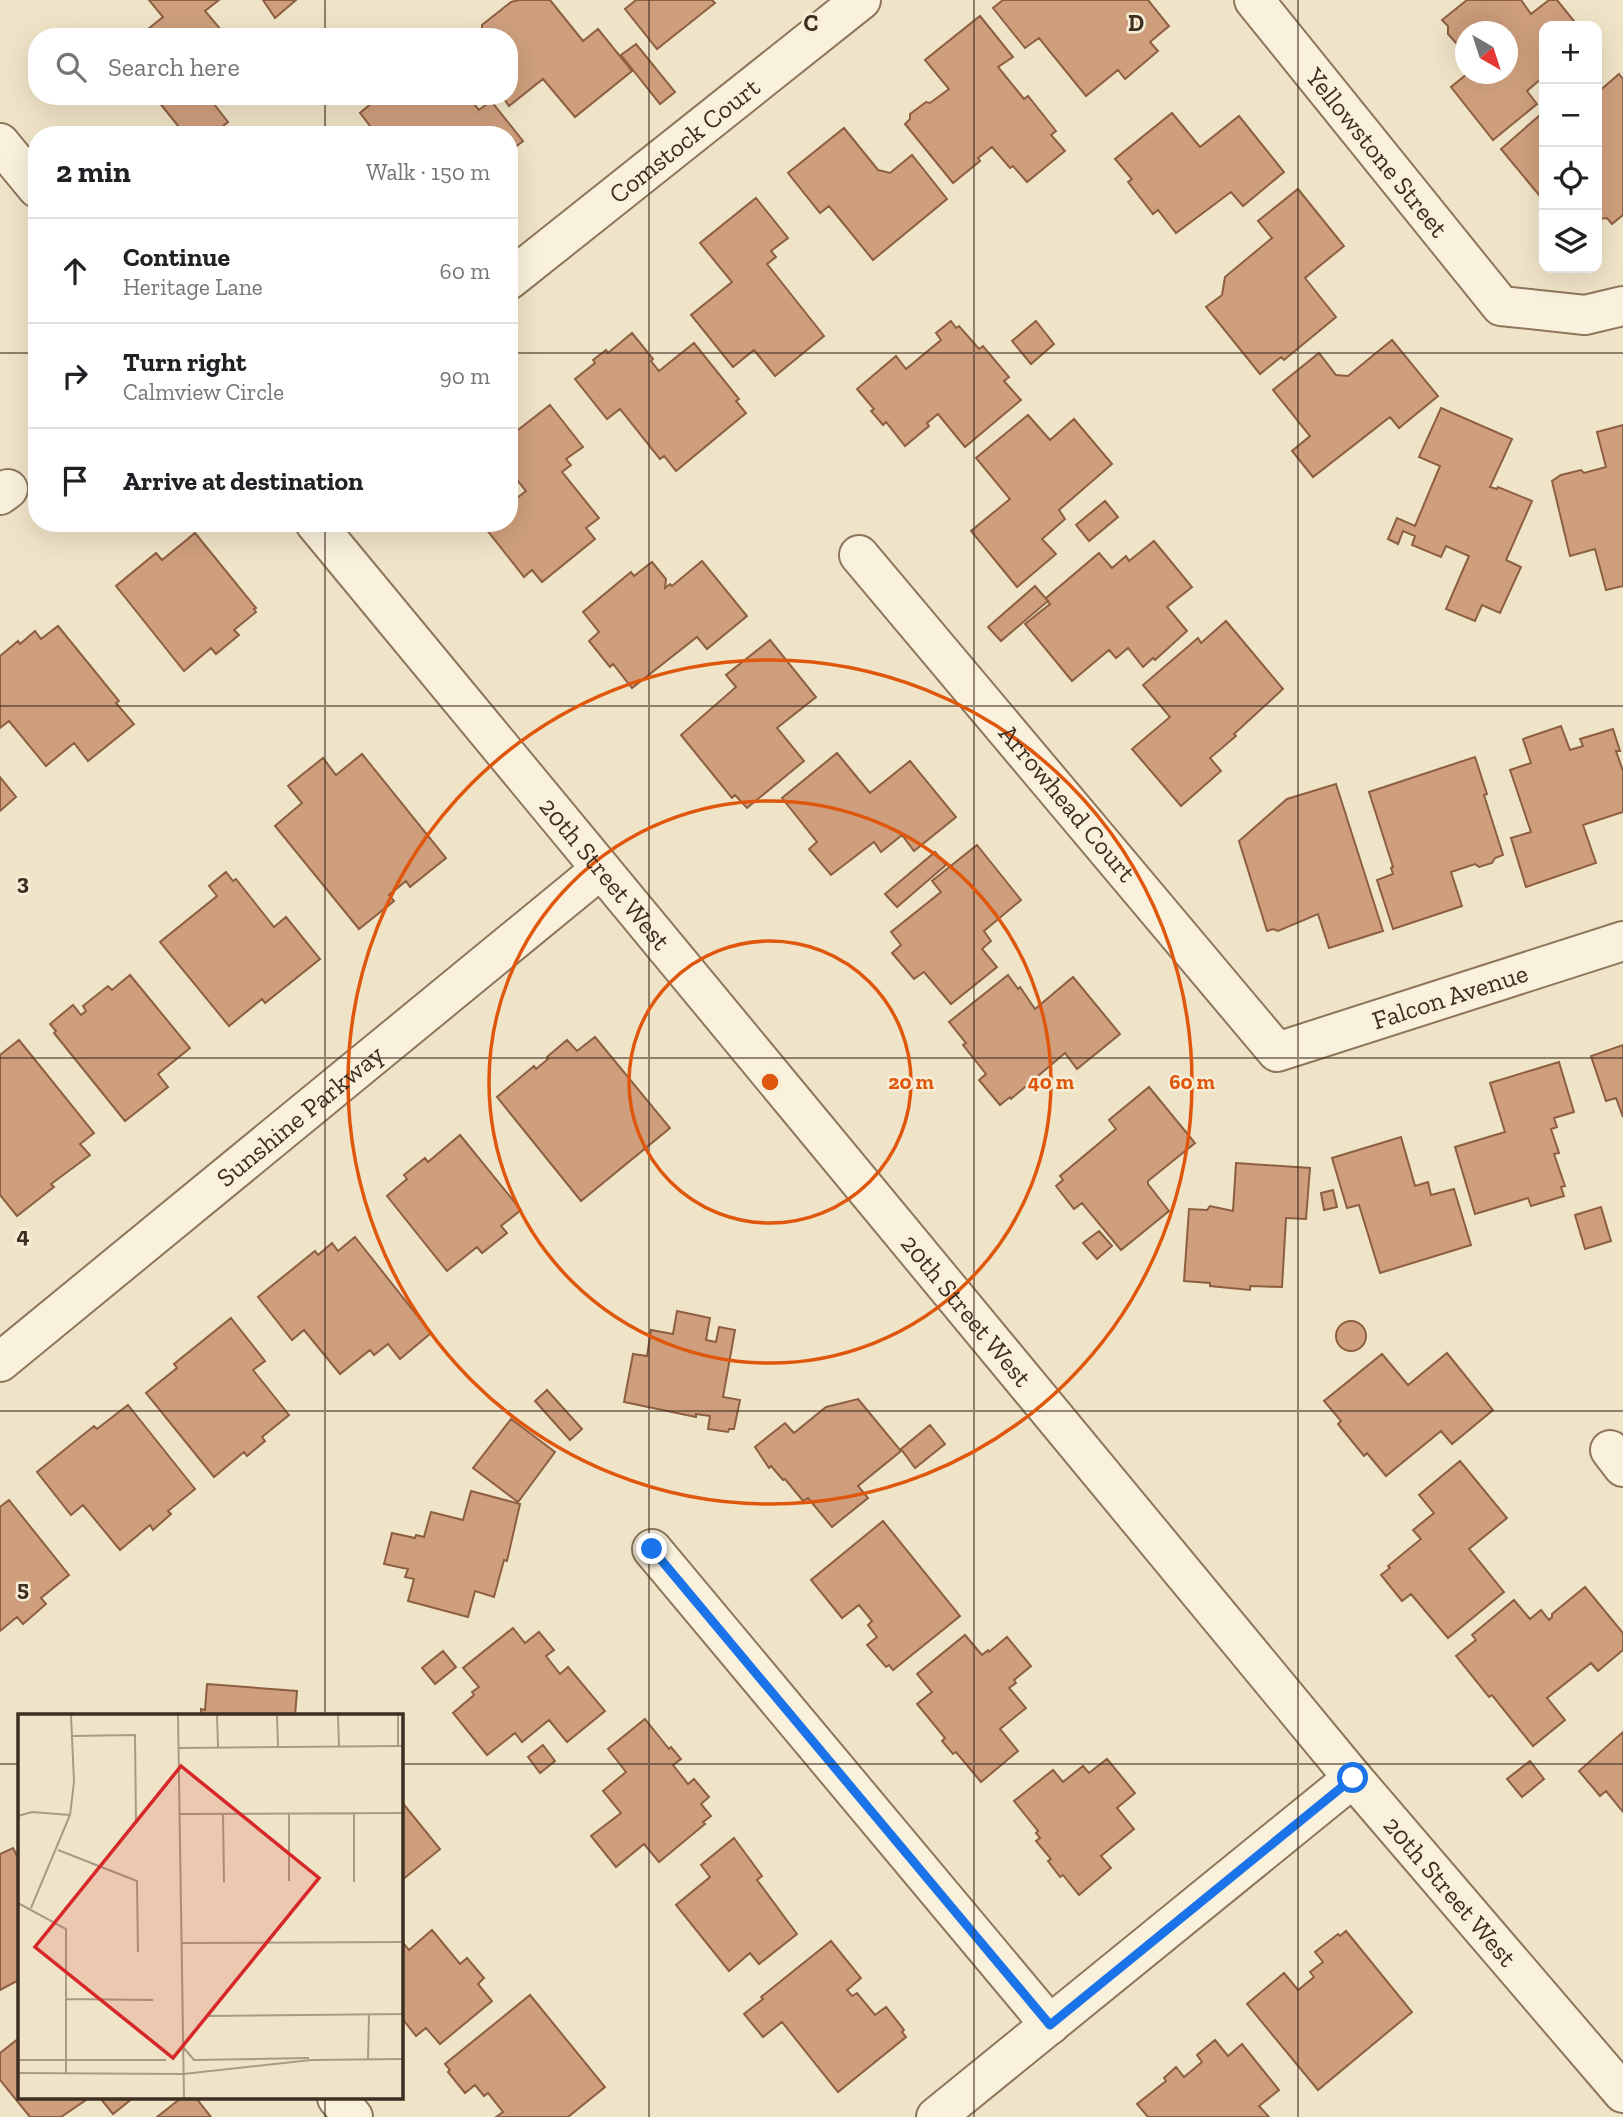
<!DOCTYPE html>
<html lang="en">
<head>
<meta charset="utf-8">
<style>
	:root { --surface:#fff; --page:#f2f2f2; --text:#202124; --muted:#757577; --line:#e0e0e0 }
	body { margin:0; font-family:"Zilla Slab",serif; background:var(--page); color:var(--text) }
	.controls { position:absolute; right:21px; top:21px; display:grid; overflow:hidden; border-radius:14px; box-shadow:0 7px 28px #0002 }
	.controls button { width:63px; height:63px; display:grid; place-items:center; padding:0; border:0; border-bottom:2px solid var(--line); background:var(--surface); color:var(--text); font:35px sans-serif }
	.compass { position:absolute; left:1455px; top:21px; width:63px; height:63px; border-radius:50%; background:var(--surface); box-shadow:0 7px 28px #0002; rotate:141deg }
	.stop { position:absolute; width:21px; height:21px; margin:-16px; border:5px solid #1a73e8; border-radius:50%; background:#fff }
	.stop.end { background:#1a73e8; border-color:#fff; box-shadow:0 2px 7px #0008 }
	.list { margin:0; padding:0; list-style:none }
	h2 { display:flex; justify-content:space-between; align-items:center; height:91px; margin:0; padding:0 28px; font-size:30px }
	h2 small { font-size:23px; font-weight:400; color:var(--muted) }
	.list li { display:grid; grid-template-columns:46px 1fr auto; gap:21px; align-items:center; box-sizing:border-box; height:105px; padding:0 28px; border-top:2px solid var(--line) }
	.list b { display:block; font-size:26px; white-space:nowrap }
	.list p { margin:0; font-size:23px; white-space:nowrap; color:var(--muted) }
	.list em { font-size:23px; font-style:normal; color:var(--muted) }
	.icon { flex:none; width:38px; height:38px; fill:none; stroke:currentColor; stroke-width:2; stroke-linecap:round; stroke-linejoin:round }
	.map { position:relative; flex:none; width:1623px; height:2117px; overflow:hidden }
	.search { position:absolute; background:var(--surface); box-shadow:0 7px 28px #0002; left:28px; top:28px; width:490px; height:77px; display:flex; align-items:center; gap:18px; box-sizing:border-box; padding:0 24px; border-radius:28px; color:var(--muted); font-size:26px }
	.panel { position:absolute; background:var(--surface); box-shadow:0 7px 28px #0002; left:28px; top:126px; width:490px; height:406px; border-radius:28px }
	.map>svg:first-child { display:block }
</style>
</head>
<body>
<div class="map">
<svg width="1623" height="2117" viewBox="0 0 1623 2117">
	<rect width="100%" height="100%" fill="#f0e4c8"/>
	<!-- building -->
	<path fill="#cf9f7d" stroke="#8d5f41" stroke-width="2" d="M149 0H219L205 11 227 37H138L163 17Z
		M263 0H296L275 18Z
		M519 0H550L583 41 598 29 632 71 575 117 543 79 509 106 502 96H509V37H473L482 30V25L511 2Z
		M636 0H712L715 3 657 49 625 9Z
		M1003 0H1148L1169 26 1150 42 1158 51 1125 79 1118 70 1086 96 1039 38 1025 48 993 8Z
		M1467 0H1521L1531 14 1549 0H1557L1578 26H1544V76L1527 91 1537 104 1493 140 1451 87 1467 74H1508V32H1466V48L1462 44H1457L1448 34V26L1442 20Z
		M980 16 1013 57 998 67 1024 99 1028 96 1056 131 1051 135 1065 151 1027 182 1013 166 1010 168 992 147 978 158 980 161 953 183 905 124 910 119V114L926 102 930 103 949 89 925 60Z
		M636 44 675 92 660 104 621 55Z
		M1619 74 1623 79V215L1612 224 1607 218 1601 219 1597 214V93Z
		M154 96H212L210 99 228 122 212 135H191L187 129 183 132Z
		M380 96H467L479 110 491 101 523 141 509 152V135H377L360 113Z
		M1172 113 1200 147 1239 116 1284 172 1243 206 1231 192 1176 233 1158 210 1153 214 1128 182 1132 179 1115 159Z
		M1540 115 1544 120V201L1501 149Z
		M844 128 878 170 890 173 912 155 947 199 873 260 829 206 820 213 788 173Z
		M1298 189 1344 246 1305 278 1336 317 1284 360 1281 357 1260 374 1206 307 1222 295 1225 277 1272 238 1258 221Z
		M756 198 788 238 771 251 776 257 767 264 824 336 775 376 754 350 733 367 691 315 732 282 700 243Z
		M951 321 956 328 959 326 979 349 983 346 1009 377 1004 381 1021 400 965 447 938 414 927 423 929 426 905 446 886 422 883 425 871 411 874 409 857 389 896 356 906 369 941 340 936 333Z
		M1036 321 1054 344 1031 364 1012 341Z
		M632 333 653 359 651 361 659 371 694 343 739 399 736 401 746 413 676 471 664 456 660 459 620 409 607 419 575 379 595 363 593 360 606 350 608 353Z
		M1392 340 1438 396 1399 428 1390 417 1313 477 1292 451 1310 436 1273 390 1319 353 1336 375 1348 376Z
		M550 405 583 447 566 459 571 465 562 472 599 518 586 528 595 539 542 582 532 570 524 577 483 525 509 523V504L526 491 509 470V437Z
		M1441 408 1512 439 1490 487 1497 489 1498 487 1532 501 1506 560 1521 567 1500 613 1482 605 1475 621 1446 609 1469 556 1446 546 1441 557 1412 545 1415 536 1403 531 1398 544 1388 539 1397 518 1415 526 1440 466 1419 457Z
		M1028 415 1050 440 1074 419 1112 464 1059 510 1065 519 1042 539 1056 554 1017 587 971 531 1010 499 976 458Z
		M1623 425V586L1606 590 1595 549 1570 556 1552 481 1561 475 1581 470 1584 473 1606 467 1597 432Z
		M1105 501 1118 517 1089 541 1076 525Z
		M195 533 256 608 254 609 256 612 234 630 239 635 216 654 211 648 184 671 116 586 156 553 162 560Z
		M1154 541 1192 587 1167 607 1187 631 1155 660 1153 658 1143 667 1128 648 1116 658 1109 650 1072 681 1025 624 1050 604 1046 598 1099 553 1112 568 1126 556 1129 561Z
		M702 561 747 616 707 649 697 637 632 688 613 664 610 667 589 641 599 632 583 612 631 572 634 576 652 562 666 579 665 588 670 584 672 586Z
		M1035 586 1048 601 1001 641 988 627Z
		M1226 621 1283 689 1234 734 1236 736 1210 758 1221 771 1181 806 1132 749 1170 717 1143 685 1198 638 1201 643Z
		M58 626 119 701 116 703 134 724 88 761 74 743 46 766 9 721 0 728V656L18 641 20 644 35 631 41 639Z
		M770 640 816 697 777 728 804 761 747 808 735 795 732 798 681 735 736 687 726 675Z
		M1561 726 1570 750 1583 746 1580 739 1613 729 1620 751H1616L1623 771V812L1583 825 1596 863 1526 887 1511 838 1531 832 1510 770 1531 763 1523 739Z
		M837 753 870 793 910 761 956 817 914 851 902 835 881 852 874 842 831 875 809 849 817 842 782 798Z
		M362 754 446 858 410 887 406 881 389 895 394 901 359 929 275 826 302 803 288 786 323 758 336 775Z
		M1475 757 1487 794 1484 795 1503 855 1495 858 1492 863 1479 867 1475 864 1451 872 1462 906 1393 929 1377 880 1393 874 1391 868 1393 867 1369 792Z
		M0 777 16 797 0 811Z
		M1336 784 1383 931 1329 948 1318 914 1278 931 1273 929 1267 931 1239 841 1287 799Z
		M977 845 1021 900 984 931 991 941 982 949 997 967 951 1004 924 972 914 979 892 953 901 945 891 932 941 892 932 881Z
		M935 852 946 865 897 907 885 894Z
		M226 872 233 881 236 879 274 927 286 917 320 959 265 1003 262 999 229 1026 160 942 217 896 209 886Z
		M130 975 190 1048 158 1074 168 1087 125 1121 54 1033 56 1031 50 1024 73 1005 81 1015 86 1011 83 1006 108 986 112 990Z
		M1008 975 1018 989 1020 987 1035 1009 1073 977 1120 1034 1077 1069 1065 1053 1011 1099 1010 1097 1000 1105 979 1080 986 1074 963 1045 966 1043 949 1022Z
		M595 1037 670 1128 581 1201 497 1097 534 1066 536 1069 548 1059 547 1057 567 1040 577 1051Z
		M19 1040 94 1133 80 1144 90 1155 51 1184 54 1187 17 1216 0 1195V1055Z
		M1623 1045V1117L1616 1098 1606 1101 1591 1056Z
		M1559 1062 1574 1112 1554 1118 1557 1127 1551 1129 1559 1153 1554 1154 1565 1186 1561 1187 1564 1196 1531 1206 1528 1198 1475 1214 1455 1147 1505 1132 1490 1083Z
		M1149 1087 1195 1143 1148 1181V1184L1169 1211 1121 1250 1082 1203 1074 1209 1056 1186 1063 1180 1060 1176 1116 1129 1109 1120Z
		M460 1135 521 1210 501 1226 507 1233 482 1253 477 1247 447 1271 387 1196 407 1179 404 1175 425 1158 428 1162Z
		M1401 1137 1415 1186 1428 1182 1431 1195 1454 1189 1471 1245 1380 1273 1359 1205 1347 1208 1332 1158Z
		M1236 1163 1310 1168 1306 1219 1286 1218 1282 1287 1250 1286V1290L1210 1286V1283L1184 1281 1189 1209 1207 1210 1210 1206 1233 1211Z
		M1333 1190 1337 1207 1324 1210 1321 1193Z
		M1601 1207 1611 1241 1585 1249 1575 1215Z
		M1099 1231 1112 1246 1097 1259 1083 1243Z
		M355 1237 431 1333 400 1359 388 1344 374 1355 370 1350 340 1374 304 1330 292 1340 258 1297 315 1251 318 1255 332 1243 338 1251Z
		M677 1311 710 1318 706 1340 716 1342 719 1327 735 1330 723 1397 740 1400 734 1429H729L728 1432 708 1429 710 1416 696 1414V1417L624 1402 633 1354 647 1356 651 1330 673 1334Z
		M231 1318 265 1361 253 1370 289 1415 262 1437 265 1441 247 1456 244 1452 214 1477 146 1393 177 1368 174 1364Z
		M1336 1336a15 15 0 1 1 30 0a15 15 0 1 1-30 0Z
		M1447 1353 1493 1410 1452 1444 1441 1431 1386 1476 1367 1453 1364 1456 1338 1424 1341 1421 1324 1401 1382 1354 1408 1385Z
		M547 1390 582 1429 570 1440 535 1401Z
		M858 1399 901 1451 858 1486 868 1498 832 1527 808 1498 803 1501 785 1479 783 1480 771 1466 769 1468 755 1447 785 1423 794 1433 826 1407Z
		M128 1405 195 1489 168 1511 171 1514 153 1530 150 1525 120 1550 83 1505 71 1515 37 1472 94 1426 97 1429Z
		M511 1419 555 1452 518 1502 473 1468Z
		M930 1425 945 1444 915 1468 901 1449Z
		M1460 1461 1507 1518 1469 1549 1504 1592 1448 1638 1411 1594 1402 1601 1381 1575 1390 1568 1388 1566 1421 1539 1413 1530 1434 1513 1419 1495Z
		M471 1491 520 1504 507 1561 504 1560 494 1597 475 1591 468 1617 408 1601 414 1579 405 1577 408 1569 384 1564 392 1533 415 1538 416 1535 424 1537 431 1512 463 1520Z
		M9 1500 69 1575 41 1598 46 1604 23 1624 17 1617 0 1631V1507Z
		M883 1521 960 1616 893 1670 889 1665 886 1667 867 1645 877 1637 868 1625 872 1621 859 1605 842 1618 811 1580Z
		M1585 1587 1623 1633V1650L1598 1671 1591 1663 1547 1698 1565 1720 1533 1746 1492 1695 1489 1697 1456 1656 1476 1640 1472 1635 1514 1600 1530 1619 1541 1610 1549 1620 1552 1617V1614Z
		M513 1628 525 1643 539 1632 554 1650 546 1656 560 1674 568 1667 605 1711 567 1742 549 1720 522 1742 515 1733 487 1755 453 1713 474 1695 472 1692 479 1687 463 1668Z
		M965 1635 982 1655 988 1650 989 1652 1007 1637 1031 1666 1014 1680 1016 1683 1009 1688 1026 1708 1000 1729 1018 1751 981 1782 956 1752 953 1754 942 1741 945 1738 917 1704 932 1692 917 1674Z
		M443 1651 456 1667 435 1684 422 1668Z
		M207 1684 297 1691 295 1716H201V1709L205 1710Z
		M645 1719 669 1749 671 1747 681 1759 673 1765 688 1784 694 1779 709 1797 701 1804 711 1816 703 1822 705 1824 659 1862 644 1844 616 1867 591 1836 621 1813 603 1791 626 1772 608 1749Z
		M1623 1732V1812L1606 1791 1600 1796 1579 1771Z
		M543 1745 555 1761 540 1773 528 1757Z
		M1107 1759 1135 1793 1117 1808 1134 1829 1101 1856 1111 1868 1079 1895 1063 1875 1060 1877 1048 1861 1051 1859 1036 1841 1040 1838 1036 1833 1038 1831 1014 1801 1053 1770 1063 1782 1083 1766 1089 1773Z
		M1530 1761 1544 1779 1522 1797 1507 1779Z
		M401 1801 440 1849 401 1881Z
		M734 1838 762 1876 757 1880 797 1934 759 1964 750 1953 729 1971 676 1905 710 1877 701 1865Z
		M13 1848 19 1860V1980L0 1990V1854Z
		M432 1930 460 1964 467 1958 484 1978 478 1984 492 2001 440 2044 426 2028 416 2036 401 2017V1940L409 1950Z
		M1346 1931 1412 2012 1318 2090 1247 2004 1284 1973 1298 1990 1314 1977 1310 1972 1323 1962 1315 1952 1338 1934 1340 1936Z
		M831 1941 861 1978 847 1990 852 1996 857 1993 875 2015 886 2007 904 2030 902 2032 906 2037 838 2092 782 2022 763 2037 744 2014 763 1999 761 1997Z
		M530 1995 605 2087 568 2117H496L503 2112 488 2093 484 2096 475 2085 465 2093 448 2072 450 2070 445 2064Z
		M19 2038V2098H89L61 2117H30L0 2080V2053Z
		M1215 2040 1228 2056 1242 2044 1279 2090 1259 2106 1269 2117H1148L1137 2104 1166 2081 1164 2078 1176 2067 1184 2077 1202 2062 1197 2055Z
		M100 2098H133L113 2114Z
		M181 2098H196L211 2117H157Z"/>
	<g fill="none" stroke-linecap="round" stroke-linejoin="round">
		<!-- minor casing -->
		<g stroke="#8d765c" stroke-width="42">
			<g id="minor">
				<path id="s1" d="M1254 0 1501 306 1585 315 1623 306"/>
				<path id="s2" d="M509 280 861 0"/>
				<path d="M0 495 8 489"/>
				<path id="s3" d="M859 555 1277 1052 1623 941"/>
				<path id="s4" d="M0 1362 601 869"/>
				<path d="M1610 1450 1623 1467"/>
				<path d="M652 1549 1050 2025"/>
				<path d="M337 2098 353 2117"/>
				<path d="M936 2117 1353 1778"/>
			</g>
		</g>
		<!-- tertiary casing -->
		<g stroke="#8d765c" stroke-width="42">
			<g id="tertiary">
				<path d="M0 143 37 188"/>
				<path id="s5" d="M315 523 1353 1778 1623 2093"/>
			</g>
		</g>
		<!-- minor -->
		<use href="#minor" stroke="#faf1dc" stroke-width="38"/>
		<!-- tertiary -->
		<use href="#tertiary" stroke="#faf1dc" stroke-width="38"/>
	</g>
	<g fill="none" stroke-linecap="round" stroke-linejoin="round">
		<!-- route -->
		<path stroke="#1a73e8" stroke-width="9" d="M652 1549 1050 2025 1353 1778"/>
	</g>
	<!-- grid -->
	<path fill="none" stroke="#3d2e20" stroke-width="2" stroke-opacity="0.55" d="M325 0V37M649 0V2117M974 0V2117M1298 0V2117M325 96V135M0 353H37M509 353H1623M325 523V1716M0 706H1623M0 1058H1623M0 1411H1623M0 1764H19M401 1764H1623M325 2098V2117"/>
	<!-- distance rings -->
	<g fill="none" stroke="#df570d" stroke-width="3.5">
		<circle cx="770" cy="1082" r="141"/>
		<circle cx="770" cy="1082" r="281"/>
		<circle cx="770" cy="1082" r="422"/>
	</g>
	<g text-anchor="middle" stroke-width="5" stroke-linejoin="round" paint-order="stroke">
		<!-- street labels -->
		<g font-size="26" fill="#3d2e20" stroke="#f7eed8">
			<text dy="9" stroke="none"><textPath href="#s2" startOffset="224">Comstock Court</textPath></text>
			<text dy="9" stroke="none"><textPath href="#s1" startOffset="196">Yellowstone Street</textPath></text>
			<text dy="9" stroke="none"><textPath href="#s3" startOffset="324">Arrowhead Court</textPath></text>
			<text dy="9" stroke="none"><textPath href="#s5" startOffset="455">20th Street West</textPath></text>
			<text dy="9" stroke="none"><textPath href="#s3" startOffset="831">Falcon Avenue</textPath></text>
			<text dy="9" stroke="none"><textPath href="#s4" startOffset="388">Sunshine Parkway</textPath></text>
			<text dy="9" stroke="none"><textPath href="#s5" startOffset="1022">20th Street West</textPath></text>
			<text dy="9" stroke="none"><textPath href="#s5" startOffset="1778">20th Street West</textPath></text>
		</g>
	</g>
	<!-- overview -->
	<g transform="translate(18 1714)">
		<rect width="385" height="385" fill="#f0e4c8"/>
		<path fill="none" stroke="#a89b85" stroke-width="2" d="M160 1 166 384M199 1 200 33M259 1 260 33M320 1 321 33M380 1V32M54 22 117 21 118 110M160 34 385 32M336 99V168M162 100 385 99M205 100 206 168M0 102 14 98 52 101M40 136 119 167 120 238M271 167V100M0 189 48 215V359M13 194 52 101 56 68 53 1M164 229 385 228M48 285 135 286M188 302 385 300M165 333 176 346 291 344M350 345 351 300M0 346H148M0 359 165 360 293 346 385 345"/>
		<path fill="#d62828" fill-opacity="0.15" stroke="#d62828" stroke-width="3.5" d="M163 52 301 164 155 344 17 233Z"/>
		<rect width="385" height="385" fill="none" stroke="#3d2e20" stroke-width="3.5"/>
	</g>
	<g font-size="23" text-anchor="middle" font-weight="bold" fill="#3d2e20" stroke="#f7eed8" stroke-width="5" stroke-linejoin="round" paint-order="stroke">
		<text x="811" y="31">C</text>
		<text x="1136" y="31">D</text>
		<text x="23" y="890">3</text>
		<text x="23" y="1243">4</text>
		<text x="23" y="1596">5</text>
	</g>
	<circle cx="770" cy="1082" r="10" fill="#df570d" stroke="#f7eed8" stroke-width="3.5"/>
	<g font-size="21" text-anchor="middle" font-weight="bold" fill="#df570d" stroke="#f7eed8" stroke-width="5" stroke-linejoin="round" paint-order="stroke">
		<text x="911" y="1089">20 m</text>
		<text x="1051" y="1089">40 m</text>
		<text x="1192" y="1089">60 m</text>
	</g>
</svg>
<div class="controls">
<button>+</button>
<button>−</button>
<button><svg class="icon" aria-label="locate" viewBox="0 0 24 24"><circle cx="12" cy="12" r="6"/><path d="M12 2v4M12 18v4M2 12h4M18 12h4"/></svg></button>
<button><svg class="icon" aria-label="layers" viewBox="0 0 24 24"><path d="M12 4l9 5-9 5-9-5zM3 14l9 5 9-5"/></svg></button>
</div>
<svg class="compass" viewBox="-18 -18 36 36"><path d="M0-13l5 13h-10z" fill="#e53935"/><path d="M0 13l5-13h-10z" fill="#757577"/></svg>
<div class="stop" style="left:1353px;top:1778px"></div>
<div class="stop end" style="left:652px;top:1549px"></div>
<div class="search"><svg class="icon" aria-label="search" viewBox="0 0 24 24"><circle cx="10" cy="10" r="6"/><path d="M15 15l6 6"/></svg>Search here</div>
<section class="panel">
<h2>2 min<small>Walk · 150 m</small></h2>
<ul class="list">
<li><svg class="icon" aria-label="ahead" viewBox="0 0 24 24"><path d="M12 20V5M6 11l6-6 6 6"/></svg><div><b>Continue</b><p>Heritage Lane</p></div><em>60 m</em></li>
<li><svg class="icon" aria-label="right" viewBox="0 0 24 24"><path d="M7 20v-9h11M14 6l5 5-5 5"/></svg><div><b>Turn right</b><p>Calmview Circle</p></div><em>90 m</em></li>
<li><svg class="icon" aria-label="arrive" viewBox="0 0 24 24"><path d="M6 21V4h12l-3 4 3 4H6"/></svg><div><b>Arrive at destination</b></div></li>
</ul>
</section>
</div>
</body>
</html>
